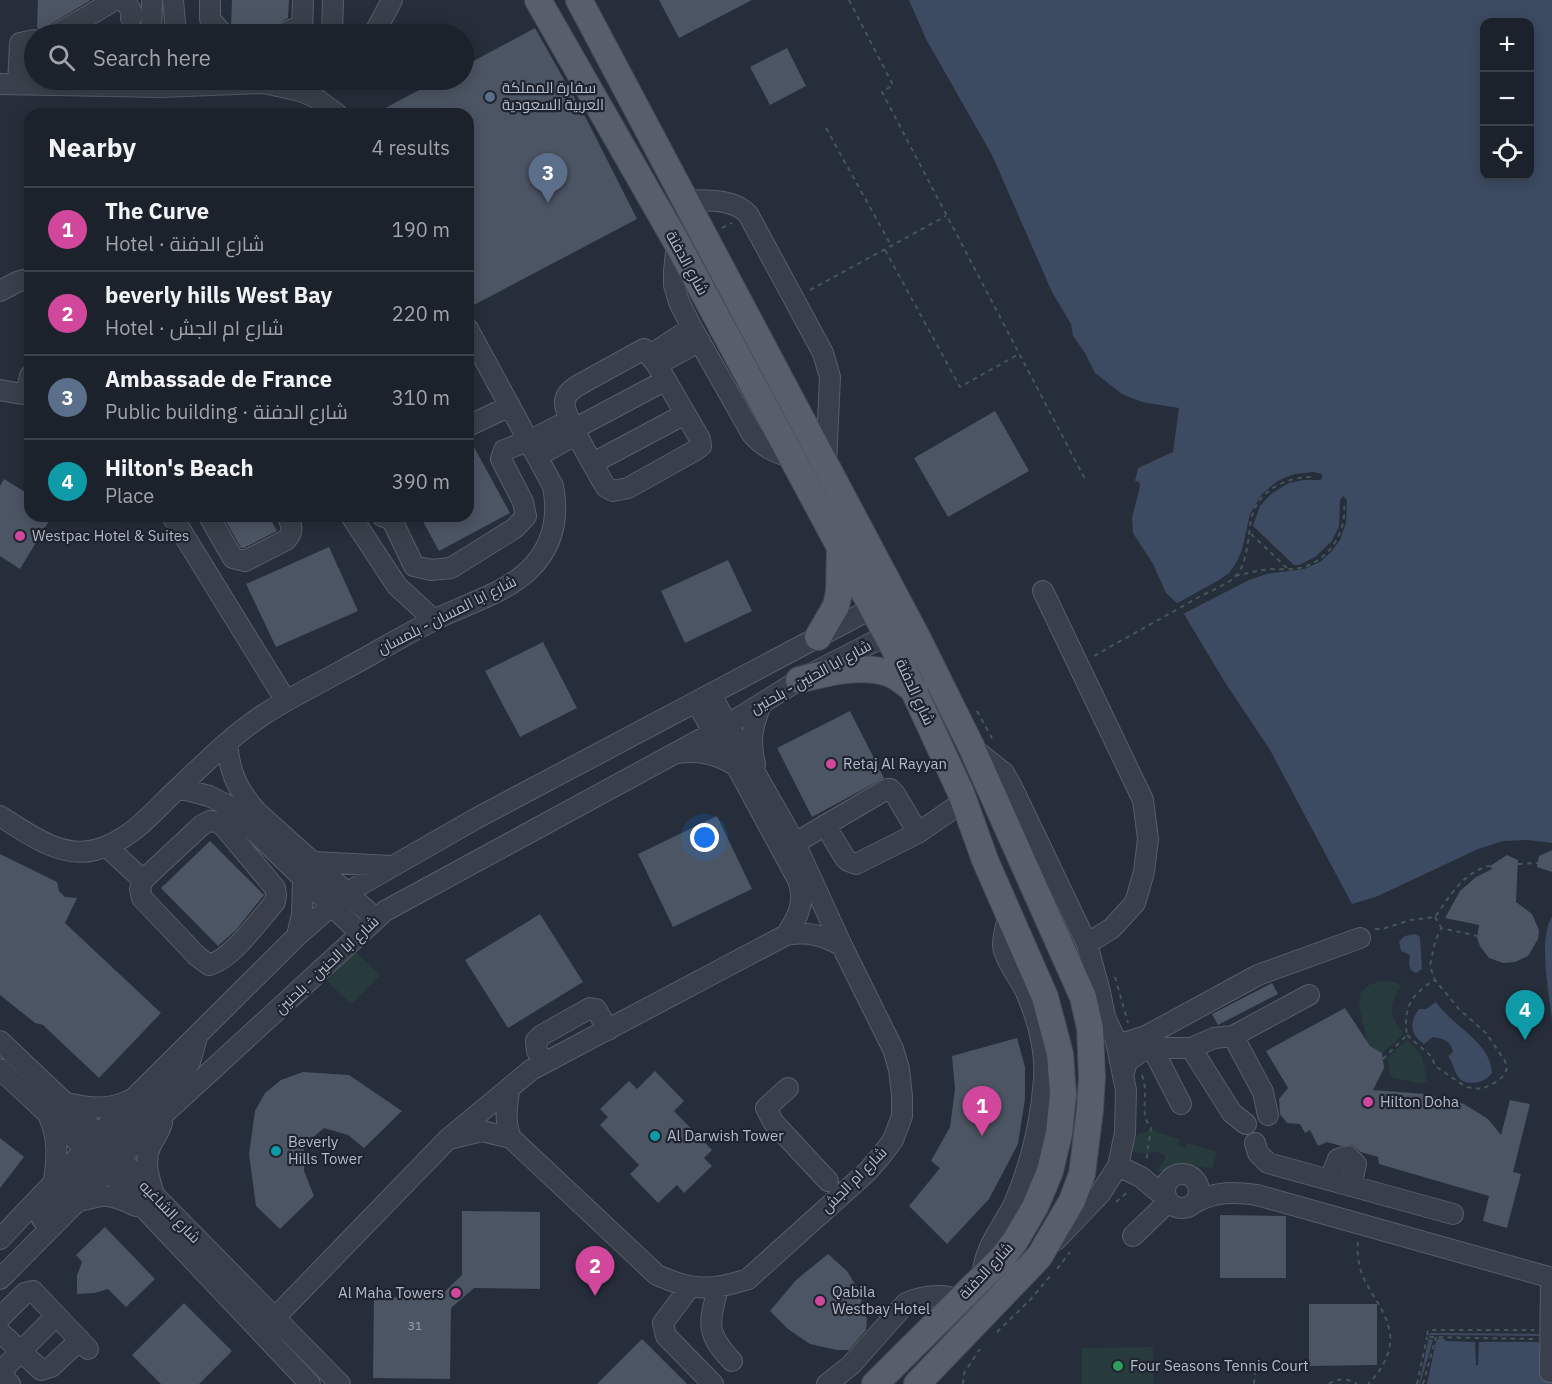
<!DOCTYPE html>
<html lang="en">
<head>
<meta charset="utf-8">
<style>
	:root { --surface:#1c222c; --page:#292f38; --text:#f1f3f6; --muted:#a0a4a9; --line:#3a3f48; --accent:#0b8043 }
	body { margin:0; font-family:"IBM Plex Sans",Cairo,sans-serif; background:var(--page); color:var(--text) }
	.controls { position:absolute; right:18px; top:18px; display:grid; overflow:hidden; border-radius:12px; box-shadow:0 3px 15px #0003 }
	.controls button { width:54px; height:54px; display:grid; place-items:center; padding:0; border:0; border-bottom:2px solid var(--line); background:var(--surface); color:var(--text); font:30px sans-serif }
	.you { position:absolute; left:705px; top:838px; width:21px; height:21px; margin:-15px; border:4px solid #fff; border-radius:50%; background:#1a73e8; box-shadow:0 0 0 9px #1a73e833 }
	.badge { display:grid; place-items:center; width:39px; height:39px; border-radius:50%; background:var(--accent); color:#fff; font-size:20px; font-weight:700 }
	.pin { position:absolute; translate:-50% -50px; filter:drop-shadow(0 2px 3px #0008) }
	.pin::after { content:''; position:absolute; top:32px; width:21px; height:18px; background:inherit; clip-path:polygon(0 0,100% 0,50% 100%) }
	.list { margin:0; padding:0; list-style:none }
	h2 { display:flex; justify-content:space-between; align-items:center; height:78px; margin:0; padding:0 24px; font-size:26px }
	h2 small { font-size:20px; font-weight:400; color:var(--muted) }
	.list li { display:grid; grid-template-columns:39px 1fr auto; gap:18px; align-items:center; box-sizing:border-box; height:84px; padding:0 24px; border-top:2px solid var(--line) }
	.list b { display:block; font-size:22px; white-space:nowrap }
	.list p { margin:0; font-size:20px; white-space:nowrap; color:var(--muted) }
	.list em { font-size:20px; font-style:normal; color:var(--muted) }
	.icon { flex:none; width:33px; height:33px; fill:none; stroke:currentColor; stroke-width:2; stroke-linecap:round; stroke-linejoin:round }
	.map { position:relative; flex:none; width:1552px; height:1384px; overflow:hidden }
	.search { position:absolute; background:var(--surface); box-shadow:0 3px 15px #0003; left:24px; top:24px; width:450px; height:66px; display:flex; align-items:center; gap:15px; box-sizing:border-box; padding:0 21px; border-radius:33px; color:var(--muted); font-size:22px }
	.panel { position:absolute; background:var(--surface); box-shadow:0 3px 15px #0003; left:24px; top:108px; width:450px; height:414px; border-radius:18px }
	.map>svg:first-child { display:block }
</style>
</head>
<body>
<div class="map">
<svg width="1552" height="1384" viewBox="0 0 1552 1384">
	<rect width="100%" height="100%" fill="#252e3a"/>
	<!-- green -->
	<path fill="#283b3c" d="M356 952 380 975 351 1004 327 981Z
		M1381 981 1395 982 1401 986C1388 1005 1389 1017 1404 1034L1382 1053 1370 1046 1367 1041 1359 1006 1361 992 1369 985Z
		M1407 1040 1422 1056 1427 1081 1420 1084 1391 1077 1387 1058Z
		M1152 1130 1180 1140 1178 1145 1185 1148 1187 1143 1217 1152 1212 1169 1179 1163 1162 1171 1156 1172 1165 1160V1155L1154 1151C1147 1155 1135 1154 1129 1149L1139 1134Z
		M1153 1347 1154 1384H1082V1348Z"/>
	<!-- water -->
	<path fill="#3d4b62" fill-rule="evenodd" d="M909 0H1552V843L1527 840 1503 841 1478 849 1378 896 1352 904 1270 750 1226 684 1178 604 1166 593 1153 564 1133 533 1132 518 1140 486 1139 482 1135 481 1138 468 1173 452 1179 408 1142 402 1122 394 1095 373 1085 353 1073 336 1071 324 1052 292 992 155 926 39ZM1484 22H1530V176H1484Z
		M1552 917V1020C1549 995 1538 937 1552 917Z
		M1415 934 1420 937 1422 969 1416 973C1407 969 1409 963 1410 955L1401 951 1399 941 1405 936Z
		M1436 1002C1452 1026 1491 1042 1492 1073 1486 1082 1469 1087 1460 1079 1454 1073 1453 1062 1448 1056L1453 1052C1451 1041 1443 1038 1433 1037L1424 1044C1410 1035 1409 1022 1419 1009H1426Z
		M1430 1333 1552 1334V1384H1419Z"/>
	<!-- pier -->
	<path fill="#252e3a" d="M1313 472 1322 474V478L1320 480H1304L1289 483 1271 494 1260 506 1253 526 1294 565H1299L1315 557 1332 541 1339 526 1340 500 1343 496 1347 500 1346 523 1340 540 1331 552 1320 562 1304 569 1267 574 1249 580 1181 615 1174 605 1219 580 1229 573 1236 563 1242 550 1250 514 1262 494 1276 482 1286 477 1295 474Z
		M1430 1335 1543 1336 1542 1368 1539 1342H1479L1478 1365H1476L1475 1342 1445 1341V1339L1439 1338 1436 1341 1427 1384H1420L1433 1340 1429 1339Z"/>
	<!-- building -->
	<path fill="#4c5563" d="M38 0H91L51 24 44 34 37 28Z
		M232 0H289L288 18 272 28H233L231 25Z
		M659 0H752L679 38Z
		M535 28 588 122 637 219 468 308V114H374L438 80H464V66Z
		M787 48 806 86 770 105 750 67Z
		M995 411 1029 471 948 517 914 458Z
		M469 438 510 513 439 551 420 516H468Z
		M4 479 30 495V516H52L20 569 0 556V486Z
		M223 516H269L277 531 244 548H241Z
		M329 547 358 611 276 647 246 584Z
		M728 560 752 611 685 643 661 591Z
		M543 642 577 708 520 737 485 671Z
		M850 711 884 778 812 817 777 748Z
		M717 816 752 889 673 927 638 854Z
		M210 841 264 895 236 930 218 946 161 888Z
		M1552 850V872L1537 867 1539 856Z
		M0 854 57 882 59 891 65 897 77 898 65 923 161 1013 99 1078 43 1025 35 1023 0 995Z
		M1507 855 1518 860 1516 902 1532 914 1539 930 1538 939 1528 956 1515 962 1503 963 1489 958 1480 946 1477 938 1479 925 1445 918 1460 891 1476 877 1492 869 1490 866Z
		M540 914 583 982 508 1028 465 960Z
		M1272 983 1278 994 1218 1025 1212 1014Z
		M1345 1008 1370 1046 1382 1053 1384 1068 1373 1090 1425 1094 1464 1104 1488 1119 1501 1135 1510 1100 1530 1104 1513 1172 1521 1174 1507 1228 1483 1221 1489 1196 1379 1164 1378 1157 1361 1152 1352 1145 1341 1146 1327 1142 1318 1146 1310 1130 1305 1133 1300 1124 1287 1123 1280 1114 1279 1099 1288 1088 1266 1051Z
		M1017 1038 1025 1067V1099L1018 1144 989 1199 947 1244 909 1206 940 1168 931 1161 950 1127 955 1089 952 1056Z
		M655 1071 684 1101 674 1111 712 1150 704 1158 712 1166 684 1193 677 1185 658 1203 630 1174 639 1165 600 1125 608 1117 600 1109 629 1081 637 1089Z
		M303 1072 349 1075 402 1111 364 1148 348 1135 324 1128 304 1145V1171L314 1196 280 1229 256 1206 249 1154 255 1111 265 1093 281 1080Z
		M0 1138 24 1157 0 1188Z
		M462 1211 540 1212V1289L474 1288 451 1308 450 1379 373 1378 374 1297 438 1298 462 1275Z
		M1220 1215 1286 1216V1278H1220Z
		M105 1227 155 1279 126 1307 108 1289 95 1293 77 1294V1275L82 1262 76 1255Z
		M828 1254 847 1271 859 1291 867 1320 866 1330 849 1350H837L810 1344 788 1329 770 1311 796 1280Z
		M184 1303 232 1351 199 1384H161L132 1355Z
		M1309 1304H1377V1365L1309 1366Z
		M642 1339 687 1384H597Z"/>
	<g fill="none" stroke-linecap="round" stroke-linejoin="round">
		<!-- minor casing -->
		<g stroke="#575e69" stroke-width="22">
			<path id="minor" d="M125 0 132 13 131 18
				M173 0 176 34
				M210 0V19L223 34
				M57 34 115 0
				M151 34 152 0
				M282 34 302 25
				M302 34 303 0
				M332 34 333 0
				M374 34 392 0
				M0 84 161 87 264 83 300 91 314 97 337 114
				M18 85 20 43 34 40
				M686 200C708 201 732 198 748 214L823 353 830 377 826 465
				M677 243 674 271V285L679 302 692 328 752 434C764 448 776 453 793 458
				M0 291 17 282 30 278
				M644 349 657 365 700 439 701 446 696 450 628 488 613 491 606 487 601 479C594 465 562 414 565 401 566 394 571 390 577 386Z
				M650 355 692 328
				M657 365 700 341
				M0 390 22 394 27 390 30 376
				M468 426 510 406
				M574 429 666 380
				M538 456 577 434
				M593 463 685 414
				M172 516 286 701
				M209 516 230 553 233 558 245 561 286 540C294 532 292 525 287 516
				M351 516 397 586 434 620
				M382 516 392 520 414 566 431 570 451 568 515 528 526 516 523 502 501 459 504 450 529 441 570 420
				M1043 591 1143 800 1148 839 1144 872 1135 903 1112 928 1087 944
				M697 703 713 732 737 767 798 880C806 902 798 917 786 935
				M227 743C230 774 237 789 257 812L375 918
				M973 748 1004 773 1012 787 1087 944 1100 992 1105 1017 1116 1041 1126 1090 1125 1133 1118 1166 1100 1194 1056 1240
				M677 753C699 750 716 754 735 765
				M755 765C750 740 751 729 761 705
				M179 788 209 796 227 805 360 933
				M0 816C27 833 61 859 95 850 126 842 146 820 168 798 199 769 228 738 263 715 289 698 316 685 343 670 373 654 403 636 434 620 465 604 505 594 530 569 553 546 559 517 553 486L468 329
				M210 821 218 822 225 828 275 888 276 895 275 902C260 919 231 960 209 965L197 956 142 898 140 889 143 880 202 825Z
				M825 825 845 858 848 861 856 864 918 833 964 801
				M795 843 887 789H890L895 794 918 833
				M107 847 143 880
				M313 862 391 866
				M297 936 302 914 303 879
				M1233 1036 1263 1092 1268 1115
				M1147 1038 1181 1104
				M0 1041 98 1134 155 1196 340 1384
				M1116 1041 1127 1042 1146 1036 1258 975 1360 938
				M1191 1048 1232 1113 1246 1124
				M544 1063 537 1051 536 1041 542 1035 590 1008 596 1009 608 1030
				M0 1069 107 1169 310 1384
				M1124 1072 1127 1062 1140 1052 1151 1048H1191L1214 1038 1233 1036 1309 995
				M788 1088 766 1108 774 1123 828 1181
				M509 1090C507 1107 504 1122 511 1138L657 1275C692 1291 712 1291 748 1279L867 1172 881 1156 893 1140 902 1116V1096L899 1069 893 1049 842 946 795 843 711 695
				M66 1103C89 1108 108 1111 130 1100
				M49 1117C59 1139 57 1158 54 1181
				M453 1138 482 1131 511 1138
				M118 1141 178 1078 190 1062 197 1037
				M1255 1143 1258 1153 1268 1163 1453 1214
				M1118 1166 1141 1177 1166 1198
				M1165 1191a17 17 0 1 1 34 0a17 17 0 1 1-34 0Z
				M1330 1180 1338 1159 1348 1156 1356 1164 1351 1186
				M154 1194C149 1179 143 1160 151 1145 155 1137 160 1131 162 1123
				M76 1202C105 1194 109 1193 136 1206
				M1196 1202C1216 1191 1235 1192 1257 1195L1552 1278
				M42 1219 96 1159 101 1147
				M1133 1236 1168 1202
				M0 1239 135 1097 297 936 346 893 477 818 884 602
				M982 1278C985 1245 1000 1232 1014 1204 1031 1164 1041 1122 1044 1079 1046 1050 1037 1017 1025 990 1020 979 1003 957 1003 945 1003 935 1007 923 1009 913
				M0 1279 164 1114 385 911 727 725 799 680 899 629
				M690 1287 663 1323 666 1336 713 1384
				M718 1288C709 1324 705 1332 732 1361
				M0 1318 25 1293 33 1291 88 1349
				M0 1332 41 1370 51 1367 80 1340
				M261 1332 448 1139 531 1070 786 935C807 931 824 935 842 946
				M1550 1372 1551 1278
				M10 1384 4 1378 5 1367 56 1316
				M827 1384 851 1365 906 1303C922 1296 943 1293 959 1300"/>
		</g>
		<!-- major casing -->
		<g stroke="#424954" stroke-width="28">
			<path id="major" d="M538 0 677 243 894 648 961 793 985 860 1045 997 1060 1054 1063 1094 1059 1133 1050 1171 1035 1207 1015 1241 1003 1257 875 1384
				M579 0 917 637 971 746 1083 997 1090 1028 1092 1077 1090 1110 1082 1174 1072 1201 1039 1257 917 1384
				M818 637 836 606 839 592 840 548
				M799 680C826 673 860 664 888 673 898 676 907 685 915 691"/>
		</g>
		<!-- path -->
		<path stroke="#455659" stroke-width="2" stroke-dasharray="4.5 4.5" stroke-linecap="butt" d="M849 0 893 85 882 92 1086 481
			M826 128 892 247
			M722 228 732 223
			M885 250 960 387 1019 354
			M810 290 946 216
			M1251 534 1288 569
			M1235 576C1248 573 1259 570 1272 569 1281 569 1291 570 1300 568 1329 561 1347 532 1344 504
			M1094 656C1129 636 1164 617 1199 597 1208 592 1228 584 1235 577 1248 564 1248 536 1251 520 1257 490 1287 476 1315 477
			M977 711 994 742
			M1518 864 1538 863
			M1435 917 1441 927
			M1375 929H1382L1411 920 1435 917C1450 896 1464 871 1490 866
			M1115 977 1128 1023
			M1407 1035 1432 1057 1435 1066 1466 1087 1482 1089 1498 1081 1505 1074 1507 1067 1505 1061 1486 1033 1459 1009 1435 980
			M1383 1059 1407 1035C1403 1008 1411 994 1435 980L1430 966 1435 942 1441 928 1477 936
			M1142 1075C1150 1096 1138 1112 1151 1128L1146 1162
			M1116 1202 1130 1190
			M1358 1242C1354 1285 1385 1299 1390 1334 1393 1351 1380 1373 1368 1384
			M1057 1269 1070 1252
			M997 1332 1031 1299 1051 1275
			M1533 1339 1427 1337 1428 1330H1534
			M963 1384 964 1373 980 1349
			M1254 1384 1256 1358
			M1329 1384C1337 1378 1348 1378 1357 1384
			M1417 1384 1427 1337
			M1423 1384 1436 1337"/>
		<!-- minor -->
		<use href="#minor" stroke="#39404b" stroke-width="20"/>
		<!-- major -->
		<use href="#major" stroke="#575f6b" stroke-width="26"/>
	</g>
	<!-- markers -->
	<circle fill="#5c6f8a" stroke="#1e2530" stroke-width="2" cx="490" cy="97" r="6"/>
	<g fill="#d1479c" stroke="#1e2530" stroke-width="2">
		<circle cx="20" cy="536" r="6"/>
		<circle cx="831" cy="764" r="6"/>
		<circle cx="1368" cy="1102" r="6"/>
		<circle cx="456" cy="1293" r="6"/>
		<circle cx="820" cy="1301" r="6"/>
	</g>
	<g fill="#0f9aa8" stroke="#1e2530" stroke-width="2">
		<circle cx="655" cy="1136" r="6"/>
		<circle cx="276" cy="1151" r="6"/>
	</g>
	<circle fill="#2e9e5b" stroke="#1e2530" stroke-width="2" cx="1118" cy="1366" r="6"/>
	<g text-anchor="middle" stroke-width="4.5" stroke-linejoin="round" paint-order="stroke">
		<!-- number labels -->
		<g font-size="12" fill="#9ba2ad">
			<text x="415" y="1330">31</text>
		</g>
		<!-- poi labels -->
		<g font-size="15" fill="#b5bbc6" stroke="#1e2530" text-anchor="start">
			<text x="502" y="93">سفارة المملكة<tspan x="502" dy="17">العربية السعودية</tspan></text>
			<text x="32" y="541">Westpac Hotel &amp; Suites</text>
			<text x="843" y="769">Retaj Al Rayyan</text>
			<text x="1380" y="1107">Hilton Doha</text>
			<text x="667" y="1141">Al Darwish Tower</text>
			<text x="288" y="1147">Beverly<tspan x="288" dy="17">Hills Tower</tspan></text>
			<text x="832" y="1297">Qabila<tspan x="832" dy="17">Westbay Hotel</tspan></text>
			<text x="444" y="1298" text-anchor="end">Al Maha Towers</text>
			<text x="1130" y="1371">Four Seasons Tennis Court</text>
		</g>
		<!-- street labels -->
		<g font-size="15" fill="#b5bbc6" stroke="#1e2530">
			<text transform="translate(687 263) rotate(61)" y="5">شارع الدفنة</text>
			<text transform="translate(447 615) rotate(-27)" y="5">شارع ابا المسان - بلمسان</text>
			<text transform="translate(811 677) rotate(-29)" y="5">شارع ابا الحنين - بلحنين</text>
			<text transform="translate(915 692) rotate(65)" y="5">شارع الدفنة</text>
			<text transform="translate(327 965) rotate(-43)" y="5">شارع ابا الحنين - بلحنين</text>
			<text transform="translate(854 1180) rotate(-45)" y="5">شارع ام الجش</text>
			<text transform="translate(170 1212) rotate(46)" y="5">شارع الشاغيه</text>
			<text transform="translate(986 1271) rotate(-47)" y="5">شارع الدفنة</text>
		</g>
	</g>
</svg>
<div class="controls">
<button>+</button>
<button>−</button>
<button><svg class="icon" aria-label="locate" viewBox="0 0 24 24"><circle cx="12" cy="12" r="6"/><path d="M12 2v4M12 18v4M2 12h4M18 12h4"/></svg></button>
</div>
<div class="you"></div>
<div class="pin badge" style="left:982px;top:1136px;background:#d1479c">1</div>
<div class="pin badge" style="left:595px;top:1296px;background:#d1479c">2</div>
<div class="pin badge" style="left:548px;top:203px;background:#5c6f8a">3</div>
<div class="pin badge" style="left:1525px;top:1040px;background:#0f9aa8">4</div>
<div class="search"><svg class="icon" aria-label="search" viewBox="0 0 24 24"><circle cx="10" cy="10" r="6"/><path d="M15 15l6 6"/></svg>Search here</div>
<section class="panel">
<h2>Nearby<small>4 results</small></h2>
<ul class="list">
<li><span class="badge" style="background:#d1479c">1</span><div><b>The Curve</b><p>Hotel · شارع الدفنة</p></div><em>190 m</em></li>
<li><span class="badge" style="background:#d1479c">2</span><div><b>beverly hills West Bay</b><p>Hotel · شارع ام الجش</p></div><em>220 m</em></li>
<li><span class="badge" style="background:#5c6f8a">3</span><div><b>Ambassade de France</b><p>Public building · شارع الدفنة</p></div><em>310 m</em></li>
<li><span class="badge" style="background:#0f9aa8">4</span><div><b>Hilton's Beach</b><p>Place</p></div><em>390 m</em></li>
</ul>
</section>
</div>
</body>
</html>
